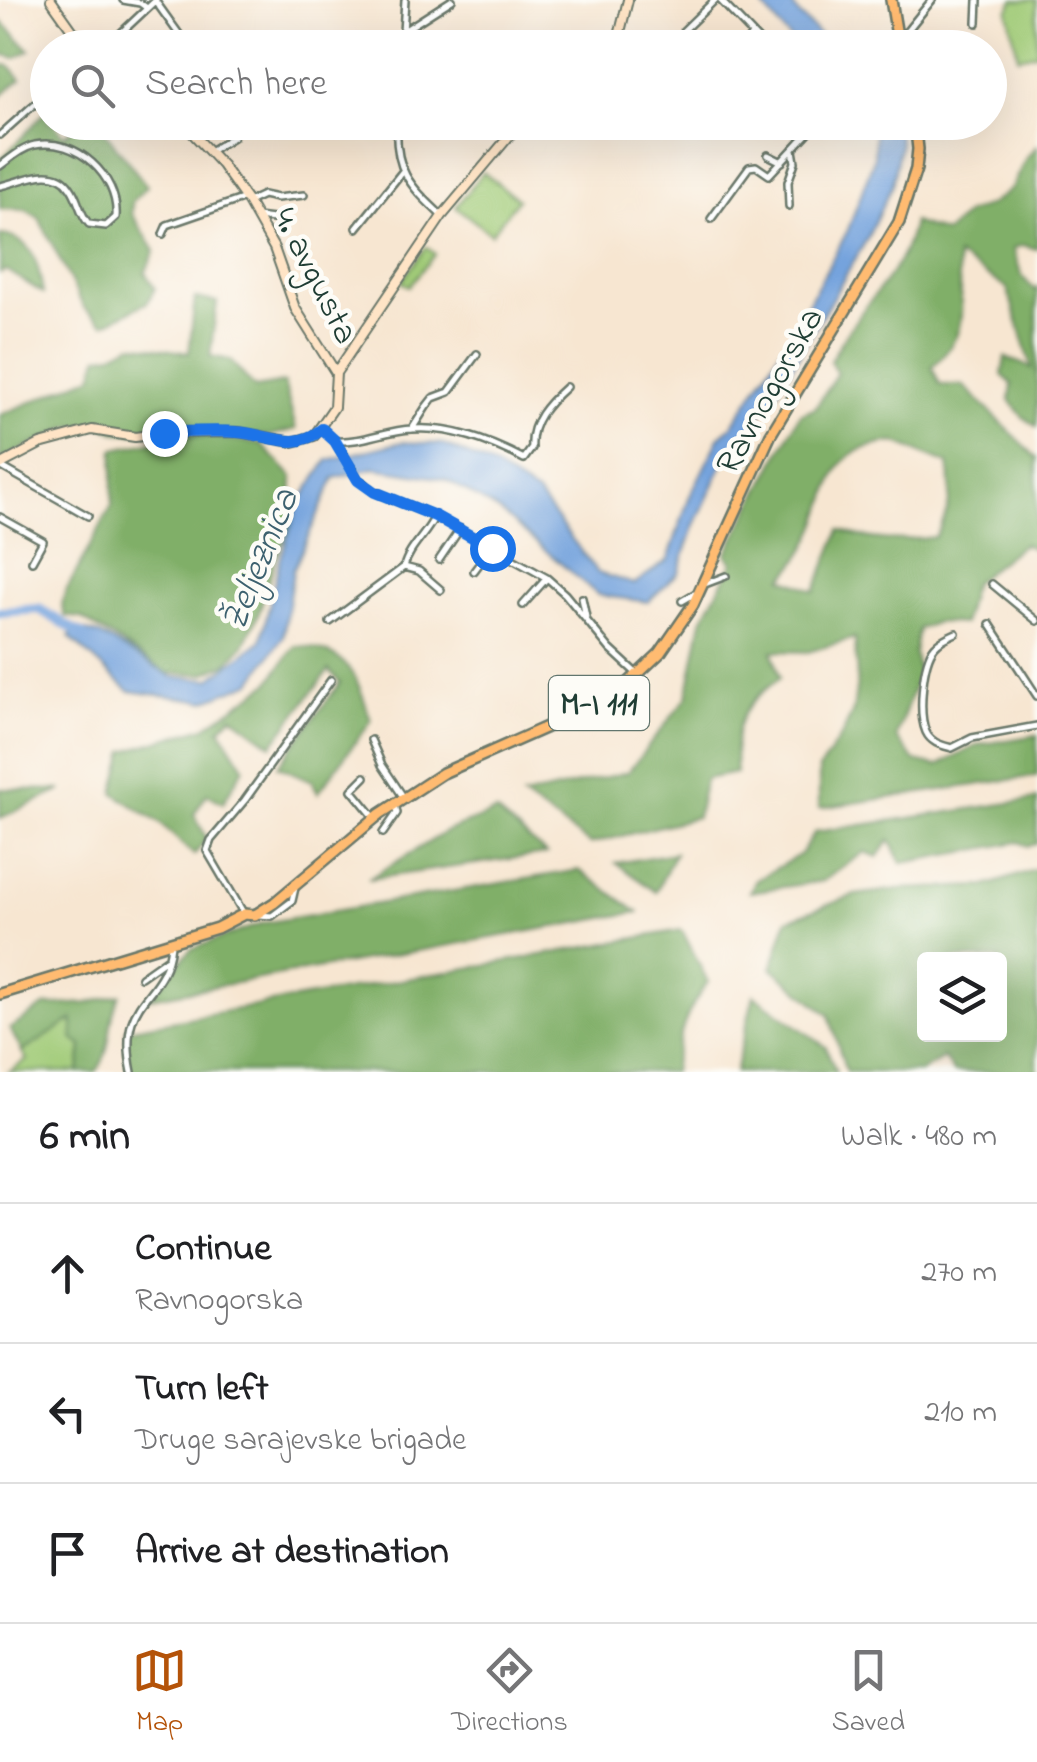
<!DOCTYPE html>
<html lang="en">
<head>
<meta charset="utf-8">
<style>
	:root { --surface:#fff; --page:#f6f6f6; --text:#202124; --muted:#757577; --line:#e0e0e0; --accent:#b45309 }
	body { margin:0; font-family:"Indie Flower",sans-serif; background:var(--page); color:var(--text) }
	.controls { position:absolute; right:30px; bottom:30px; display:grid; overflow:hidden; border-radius:10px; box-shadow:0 10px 40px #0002 }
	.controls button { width:90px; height:90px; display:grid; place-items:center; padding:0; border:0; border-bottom:2px solid var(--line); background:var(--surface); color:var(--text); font:50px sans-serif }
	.stop { position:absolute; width:30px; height:30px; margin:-22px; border:8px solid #1a73e8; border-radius:50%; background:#fff }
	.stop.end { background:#1a73e8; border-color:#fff; box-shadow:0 2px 10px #0008 }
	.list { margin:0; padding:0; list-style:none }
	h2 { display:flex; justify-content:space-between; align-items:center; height:130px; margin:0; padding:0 40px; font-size:42px }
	h2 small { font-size:32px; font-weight:400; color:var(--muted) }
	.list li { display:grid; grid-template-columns:65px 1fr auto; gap:30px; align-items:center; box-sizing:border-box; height:140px; padding:0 40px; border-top:2px solid var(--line) }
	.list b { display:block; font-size:38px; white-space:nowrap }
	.list p { margin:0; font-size:32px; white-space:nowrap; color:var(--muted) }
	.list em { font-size:32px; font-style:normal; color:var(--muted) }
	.icon { flex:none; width:55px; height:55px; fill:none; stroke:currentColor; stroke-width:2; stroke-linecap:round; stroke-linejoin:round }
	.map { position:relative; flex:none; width:1037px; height:1072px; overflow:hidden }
	.search { position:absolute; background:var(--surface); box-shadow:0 10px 40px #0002; left:30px; right:30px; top:30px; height:110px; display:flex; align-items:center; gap:25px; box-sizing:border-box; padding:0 35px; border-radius:55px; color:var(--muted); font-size:38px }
	.sheet { height:550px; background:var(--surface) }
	nav { display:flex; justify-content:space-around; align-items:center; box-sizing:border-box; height:140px; border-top:2px solid var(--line); background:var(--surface); font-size:28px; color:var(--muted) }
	nav a { display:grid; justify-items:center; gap:5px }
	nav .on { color:var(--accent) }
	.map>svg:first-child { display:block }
</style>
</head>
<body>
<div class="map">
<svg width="1037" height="1072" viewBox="0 0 1037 1072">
	<rect width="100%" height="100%" fill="#fdfcf7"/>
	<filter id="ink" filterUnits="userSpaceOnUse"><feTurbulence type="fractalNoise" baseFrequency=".01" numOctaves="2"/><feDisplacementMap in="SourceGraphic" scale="20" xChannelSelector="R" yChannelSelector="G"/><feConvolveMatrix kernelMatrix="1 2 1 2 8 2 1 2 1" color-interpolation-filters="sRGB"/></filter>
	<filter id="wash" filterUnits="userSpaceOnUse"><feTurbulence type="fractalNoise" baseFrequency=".0048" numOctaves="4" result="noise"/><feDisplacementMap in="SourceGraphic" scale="40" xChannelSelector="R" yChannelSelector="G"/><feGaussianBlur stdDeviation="2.25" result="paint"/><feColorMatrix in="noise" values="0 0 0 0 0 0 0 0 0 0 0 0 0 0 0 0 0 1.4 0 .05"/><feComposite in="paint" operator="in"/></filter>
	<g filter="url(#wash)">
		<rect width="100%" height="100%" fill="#f7e6d1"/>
		<!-- green -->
		<path fill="#a1cb78" stroke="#608456" stroke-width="2.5" d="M1014 0H1037V53L1018 57 1008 11Z
			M483 172 518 199 491 234 456 207Z
			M426 247 435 254 409 286 401 282Z
			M73 1019 82 1046 79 1072H9L27 1060 22 1052Z"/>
		<!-- forest -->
		<path fill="#80af68" stroke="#50764e" stroke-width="2.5" fill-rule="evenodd" d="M0 20 30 50 15 58 0 54Z
			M0 64 10 66 21 79 0 97Z
			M46 111 48 122 54 123 64 136 79 123H98L147 186 132 202V214L155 251 145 273 155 288 148 302 104 324 84 308 39 218 26 210 0 209V161Z
			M1037 146V249L1023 245 1013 249 1022 276 1034 290 1037 287V427L1022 416 1010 400 1012 384 1002 375 1005 357 1032 368 1007 288 957 256C959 305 974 329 932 367L940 385H963L1037 458V550L1023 544 973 583 963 624 937 622 918 629 914 653 919 673 896 737 915 761 937 766 978 745 1037 735V776L819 808V769L842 735 853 711 857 682 855 638 808 652 772 651 780 678C740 707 733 724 736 773L705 779 697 817 590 844 523 797 628 772 687 697 702 620 733 563 726 554 800 414 816 407 837 373 830 361C838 347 846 333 856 320 880 284 904 268 913 222L945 233 967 213 991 204 1011 189 1026 158ZM894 442 948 464C953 492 950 513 935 537 903 541 870 542 840 530L815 591 783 578C799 562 812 539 820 518 837 470 835 449 894 442Z
			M0 235C33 237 39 265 43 293L6 270 0 273Z
			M195 298 217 302 210 356 230 360 255 388 284 383 296 429 269 436 119 433 98 425 70 427 0 460V415L93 376 99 356 113 354 133 344 189 353Z
			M176 437H210L260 443 293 477 292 519 274 562 259 613 244 645 226 664 204 674 167 673 81 618 65 616 62 605 65 593 112 505 114 449Z
			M295 646C349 648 357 676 371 721L318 793 312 781 278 766 340 683 329 670 272 745 232 716 220 729 244 767 223 803 207 794 194 814 207 839 194 855 161 824 114 793 125 751 205 727 268 684Z
			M0 789 62 790 0 818Z
			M1037 799V844L1028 846 1019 842 902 863 890 840 878 857 865 852 823 881 750 892 756 880 801 854 815 832Z
			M496 812 546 854 368 879 449 830Z
			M675 853 656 892 616 863Z
			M1037 869V1072H953L944 1058 920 1072H846L829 1015 772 968 787 920 855 895 899 889 986 886ZM924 959H1000V1034H924Z
			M579 870 638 912 150 998 191 949 263 923Z
			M682 930 708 982C686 1011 678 1036 673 1072H128L126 1029Z
			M120 995C106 1020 114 1050 96 1072H79L82 1046 73 1039V1019L22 1052 10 1029 44 1006 88 1003Z
			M754 995 826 1047 836 1072H735Z"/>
		<!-- water -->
		<path fill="#74a3dd" stroke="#4a7088" stroke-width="2.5" d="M758 0H790L798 14 832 47H797Z
			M875 123H896L900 145 892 185 867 239 778 391 722 466 694 527 678 573 648 602 598 595 499 511 445 479 374 468 334 478 293 571 283 637 252 682 205 701 129 691 69 637 76 629 98 634 173 677 210 679 261 641 279 563 299 503 328 460 402 442 443 444 491 465 538 495 598 573 634 584 668 560 689 498 720 436 732 426 793 331 848 230 874 159Z"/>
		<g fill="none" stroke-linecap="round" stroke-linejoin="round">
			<!-- river -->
			<path stroke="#74a3dd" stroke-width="10" d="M0 612 39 609 86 637"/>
		</g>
	</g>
	<g filter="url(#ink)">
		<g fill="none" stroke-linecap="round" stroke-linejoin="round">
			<!-- street casing -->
			<g stroke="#6b786b" stroke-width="10">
				<path id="street" d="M123 0 140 3 147 8
					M720 0 766 48
					M156 2 189 48
					M977 23 978 0
					M405 30 452 0
					M900 35 905 48
					M897 37 907 31 932 0
					M693 46 684 38 683 31 715 0
					M105 48 156 0
					M402 48 405 0
					M743 48 752 34
					M397 122C394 170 409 185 442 216
					M0 135 48 92
					M210 151 233 137
					M768 155 782 162
					M0 166C11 158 22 148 35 145 76 137 119 176 116 217L106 226 89 224C79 213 79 199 70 187 54 163 21 182 0 186
					M248 202 263 195 277 198 304 195
					M789 206 788 182 795 162 793 150
					M257 217 273 219
					M711 219 749 167 756 166 769 175 818 122
					M357 228 402 172
					M163 234 167 225 245 198
					M322 429 335 441 358 479 375 492 435 516 547 578 565 594 610 649 636 673
					M412 429 426 407 433 398 449 392 477 354
					M335 441C361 443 386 430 412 429 451 426 490 441 524 459L532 448C530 422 547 404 566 387
					M0 466 88 516
					M0 517 43 541 32 561
					M439 560 460 529
					M404 567 419 571 441 590
					M474 571 492 547
					M705 584 726 576
					M992 584 1037 621
					M582 598 586 617
					M682 601 694 594
					M523 605 547 578
					M330 622 404 567C408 549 427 534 435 516
					M990 624 1037 696
					M956 633C949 636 940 640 935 646 922 661 918 714 926 732 931 743 941 745 952 748L972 738 1037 726
					M371 740 382 765 404 798
					M365 777 352 790 375 818
					M383 833 397 813 395 804
					M244 914 207 851 211 840 245 800 331 680
					M259 915 272 916 292 901 295 888
					M141 977 168 958
					M132 1072C116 995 165 1002 171 945"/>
			</g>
			<!-- secondary casing -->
			<g stroke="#6b786b" stroke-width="12">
				<path id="secondary" d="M51 0 85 48
					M608 48 619 36 628 0
					M182 122 222 165 248 202 274 248 295 308 336 373
					M0 465 40 444 92 430 135 437 164 433 238 432 293 442 314 436 334 407 336 373 442 216 521 122"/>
			</g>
			<!-- primary casing -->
			<g stroke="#6b786b" stroke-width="14">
				<path id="primary" d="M891 0 899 48
					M0 994 217 928 244 914 255 915 274 903 380 814 443 773 594 706 625 686 660 653 693 605 771 434 899 222 916 169 918 149 915 122"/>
			</g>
			<!-- street -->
			<use href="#street" stroke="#fff" stroke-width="5"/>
			<!-- secondary -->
			<use href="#secondary" stroke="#ffe4c6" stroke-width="8"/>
			<!-- primary -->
			<use href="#primary" stroke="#ffbb71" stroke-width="9"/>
		</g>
	</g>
	<g fill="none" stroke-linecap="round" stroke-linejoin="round" filter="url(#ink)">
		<!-- route -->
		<path stroke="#1a73e8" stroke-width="12" d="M164 433C188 432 214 430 237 432 269 434 294 453 322 429L335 441 358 480 375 492 435 516 492 548"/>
	</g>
	<g text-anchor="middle" stroke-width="9" stroke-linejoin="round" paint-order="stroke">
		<!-- shield labels -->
		<rect fill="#fdfcf7" stroke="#62766e" stroke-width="2.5" x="549" y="676" width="100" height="54" rx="8"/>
		<g font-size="32" font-weight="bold" fill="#1f3d34">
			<text x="599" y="714">M-I 111</text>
		</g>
		<!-- street labels -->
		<g font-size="35" fill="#1f3d34" stroke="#fdfcf7">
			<text transform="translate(317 275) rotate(63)" y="12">4. avgusta</text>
			<text transform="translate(768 390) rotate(-61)" y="12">Ravnogorska</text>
		</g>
		<!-- water labels -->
		<g font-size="38" font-style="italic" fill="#3d616f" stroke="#fdfcf7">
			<text transform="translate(258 559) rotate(-68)" y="13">Željeznica</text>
		</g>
	</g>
</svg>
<div class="controls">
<button><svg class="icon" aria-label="layers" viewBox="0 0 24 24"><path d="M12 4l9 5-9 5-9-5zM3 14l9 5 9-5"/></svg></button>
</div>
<div class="stop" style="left:492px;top:548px"></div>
<div class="stop end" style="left:164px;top:433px"></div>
<div class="search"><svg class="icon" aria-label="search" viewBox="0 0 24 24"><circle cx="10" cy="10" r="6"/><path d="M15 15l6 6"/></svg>Search here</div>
</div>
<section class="sheet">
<h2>6 min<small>Walk · 480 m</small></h2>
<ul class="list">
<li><svg class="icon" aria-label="ahead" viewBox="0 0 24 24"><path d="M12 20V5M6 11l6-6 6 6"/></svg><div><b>Continue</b><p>Ravnogorska</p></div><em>270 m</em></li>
<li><svg class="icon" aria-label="left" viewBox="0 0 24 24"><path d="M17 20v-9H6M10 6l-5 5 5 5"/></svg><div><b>Turn left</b><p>Druge sarajevske brigade</p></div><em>210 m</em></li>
<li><svg class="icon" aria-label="arrive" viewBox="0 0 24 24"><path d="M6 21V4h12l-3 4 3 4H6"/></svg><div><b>Arrive at destination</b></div></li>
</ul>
</section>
<nav>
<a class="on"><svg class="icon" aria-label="map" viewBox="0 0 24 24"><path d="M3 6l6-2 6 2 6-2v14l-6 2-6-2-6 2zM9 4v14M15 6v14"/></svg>Map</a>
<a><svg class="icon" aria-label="directions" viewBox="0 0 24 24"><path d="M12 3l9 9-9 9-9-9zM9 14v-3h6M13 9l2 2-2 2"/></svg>Directions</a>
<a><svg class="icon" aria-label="saved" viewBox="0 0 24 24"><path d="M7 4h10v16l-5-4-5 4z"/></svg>Saved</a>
</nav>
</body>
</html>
